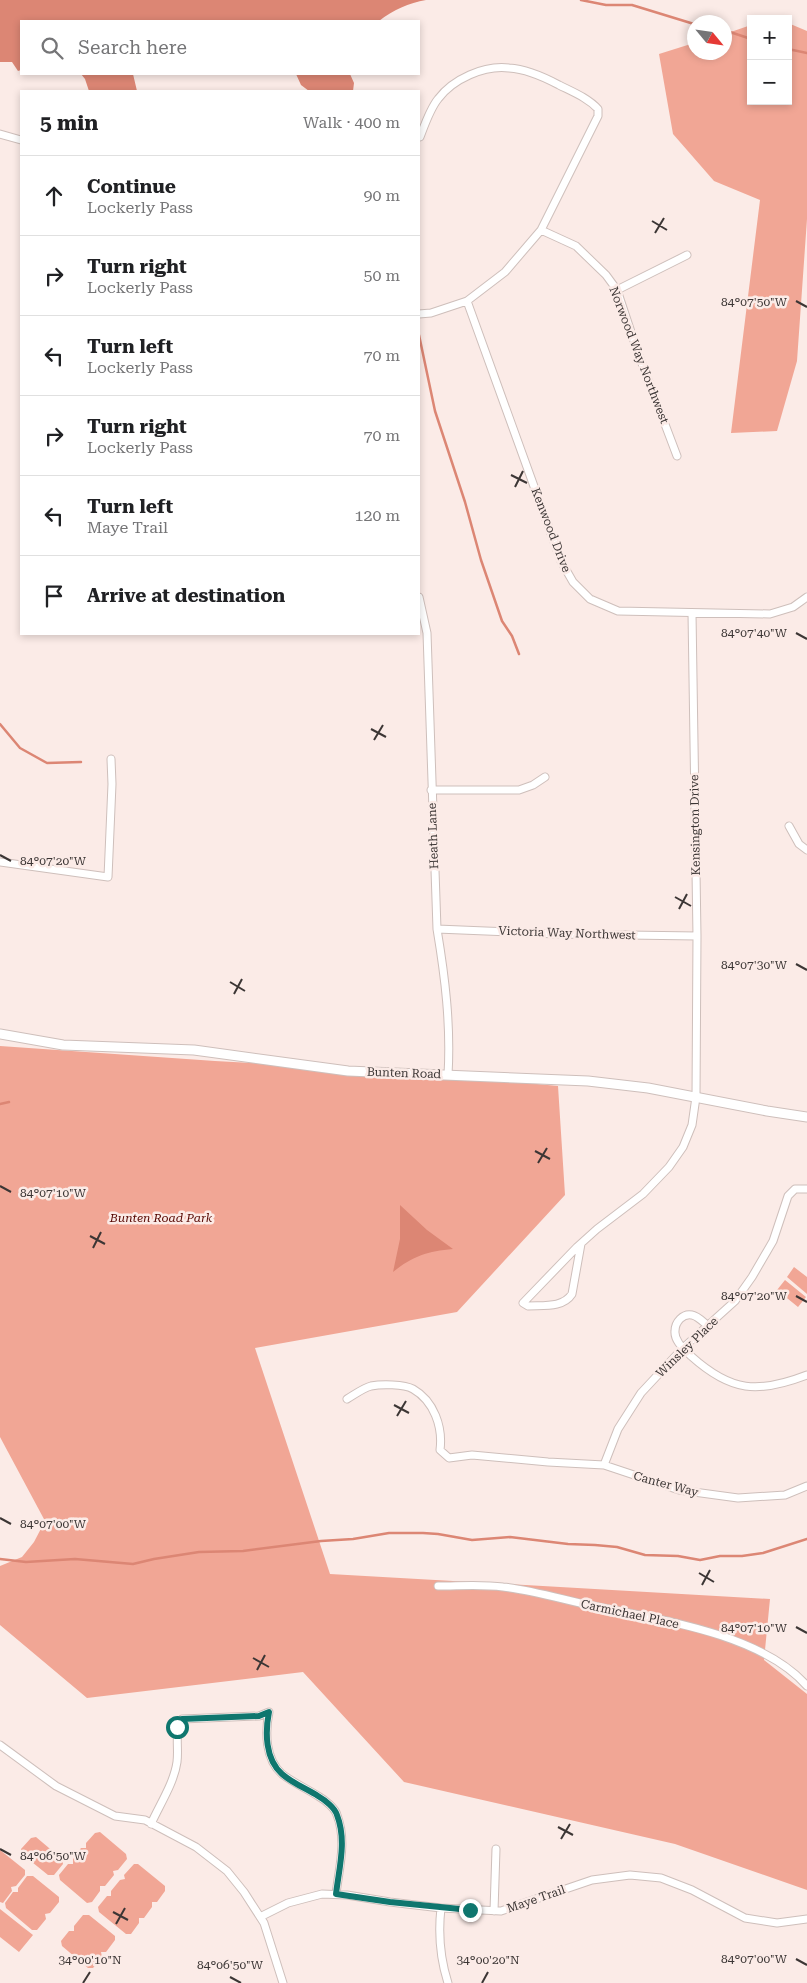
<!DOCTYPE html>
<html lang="en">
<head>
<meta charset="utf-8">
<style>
	:root { --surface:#fff; --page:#f2f2f2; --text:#202124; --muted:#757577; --line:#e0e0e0 }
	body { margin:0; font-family:"Roboto Serif",serif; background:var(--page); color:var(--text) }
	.controls { position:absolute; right:15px; top:15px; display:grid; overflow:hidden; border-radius:0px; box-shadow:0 2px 8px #0003 }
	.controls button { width:45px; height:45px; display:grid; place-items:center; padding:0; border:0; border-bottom:1px solid var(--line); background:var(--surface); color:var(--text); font:25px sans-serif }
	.compass { position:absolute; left:687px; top:15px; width:45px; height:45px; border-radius:50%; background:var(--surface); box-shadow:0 2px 8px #0003; rotate:119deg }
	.stop { position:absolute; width:15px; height:15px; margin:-11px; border:4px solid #0f766e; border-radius:50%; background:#fff }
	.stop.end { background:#0f766e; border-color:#fff; box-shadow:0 1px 5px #0008 }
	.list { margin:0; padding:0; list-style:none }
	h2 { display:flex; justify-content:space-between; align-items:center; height:65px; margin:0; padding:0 20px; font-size:21px }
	h2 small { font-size:16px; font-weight:400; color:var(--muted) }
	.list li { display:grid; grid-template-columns:32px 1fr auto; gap:15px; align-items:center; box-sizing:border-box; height:80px; padding:0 20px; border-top:1px solid var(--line) }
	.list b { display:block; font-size:19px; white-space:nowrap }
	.list p { margin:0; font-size:16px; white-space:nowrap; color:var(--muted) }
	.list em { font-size:16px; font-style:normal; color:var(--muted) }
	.icon { flex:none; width:28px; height:28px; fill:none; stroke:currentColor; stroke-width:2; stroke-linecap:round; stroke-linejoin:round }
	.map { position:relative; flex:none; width:807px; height:1983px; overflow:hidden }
	.search { position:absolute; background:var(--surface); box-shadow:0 2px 8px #0003; left:20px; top:20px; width:400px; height:55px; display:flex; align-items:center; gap:12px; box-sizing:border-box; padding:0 18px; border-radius:0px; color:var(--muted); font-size:19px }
	.panel { position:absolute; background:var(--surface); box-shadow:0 2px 8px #0003; left:20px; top:90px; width:400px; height:545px; border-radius:0px }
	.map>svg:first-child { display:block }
</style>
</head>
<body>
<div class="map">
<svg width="807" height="1983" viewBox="0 0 807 1983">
	<rect width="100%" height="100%" fill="#fbebe7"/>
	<!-- green -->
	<path fill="#f1a695" d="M788 23 807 31V219L797 361 777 431 731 433 760 200 714 181 673 134 659 54 694 43V52H724L725 34 751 25V101H788Z
		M0 1046 215 1061 396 1071 558 1086 565 1195 457 1312 255 1348 330 1574 770 1599 764 1660 807 1694V1890L675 1844 404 1782 303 1672 87 1698 0 1625V1566L22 1557 34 1542 45 1521 0 1437Z
		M794 1267 807 1277V1294L787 1277Z
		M785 1280 806 1297 798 1307 777 1290Z
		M100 1832 126 1854 127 1859 118 1870 113 1871 114 1875 105 1886H100V1891L92 1902 87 1903 60 1880 59 1875 68 1864H73V1859L81 1848H86V1843L95 1833Z
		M36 1837 62 1859 63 1864 54 1875H48L22 1854 21 1849 31 1838Z
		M0 1850 25 1870V1875L16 1886 11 1887 12 1891 3 1903 0 1902Z
		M134 1864H138L165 1886V1891L157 1902H152V1907L144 1918H139V1923L131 1934H126L99 1912 98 1907 107 1896H111V1891L120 1880 125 1879 124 1875Z
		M27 1876H33L59 1897V1902L50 1913 45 1914 46 1919 37 1930H32L6 1908 5 1903 13 1892H18V1888Z
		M0 1909 33 1935 19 1952 0 1937Z
		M83 1915H89L115 1936V1940L106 1952H101L102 1957 93 1968H88L62 1946 61 1941 69 1931H74V1926Z"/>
	<!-- water -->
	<path fill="#dc8674" d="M0 0H426C409 3 393 10 379 21H21V70L18 71 12 62H0Z
		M81 74H133L137 91H89L85 79Z
		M296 74H350L354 83 353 91H309L301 85Z
		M400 1205 427 1230 453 1249C428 1251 413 1256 393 1272L400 1239Z"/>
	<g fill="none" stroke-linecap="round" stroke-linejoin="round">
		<!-- stream -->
		<path stroke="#dc8674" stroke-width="2.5" d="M581 0 606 5H632L694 24
			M724 30 751 39
			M788 49 807 53
			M419 335 435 411 465 502 481 560 502 621 512 636 519 654
			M0 724 20 748 47 763 81 762
			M0 1104 9 1102
			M0 1559 26 1562 75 1559 133 1564 154 1559 199 1552 243 1551 321 1541 353 1539 389 1533H423L438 1534 472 1540 510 1537 568 1544 595 1545 617 1547 645 1555 678 1556 700 1560 720 1556H742L763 1553 807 1539"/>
		<!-- minor casing -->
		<g stroke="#cebfbb" stroke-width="9">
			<path id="minor" d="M0 134 21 140
				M541 230 576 246 606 275 617 290 638 353 677 456
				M617 290 687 255
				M467 301 561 561 573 582 590 599 618 611 770 614 793 607 807 597
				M419 314 431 313 467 301 505 272 541 230 598 116V109C588 98 573 92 559 85 544 77 527 69 509 68 484 65 453 79 438 99 430 109 425 124 420 137
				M419 597 427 633 437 929C445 977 451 1025 448 1075
				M431 790H519L533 785 545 777
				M789 826 799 844 807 850
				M0 862 108 877 112 784 111 759
				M437 929 557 934 697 936
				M581 1244 572 1294C563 1308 543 1305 528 1306L523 1303 577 1247 597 1229 643 1194 669 1167 683 1147 692 1125 696 1097 697 936 692 613
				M708 1326C703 1322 698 1316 692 1315 683 1313 675 1322 675 1331 674 1341 684 1349 691 1356 731 1392 758 1394 807 1375
				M347 1399C354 1395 363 1388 371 1386 381 1384 404 1384 413 1389 434 1401 443 1427 440 1450L449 1458 472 1455 548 1462 604 1465 679 1490 738 1498 785 1495 807 1486
				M604 1465 618 1429 641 1393 683 1348 735 1301 752 1277 773 1241 788 1196 795 1189H807
				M438 1586C459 1586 482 1584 503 1587 531 1590 561 1599 589 1605 656 1619 761 1633 807 1686
				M0 1745 56 1786 115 1816 145 1820 196 1847 227 1871 244 1892 264 1923 283 1983
				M151 1824C160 1804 174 1783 177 1762 179 1747 174 1732 182 1719L259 1716 269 1712C265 1732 265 1759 282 1774 292 1782 307 1789 318 1796 325 1800 335 1808 337 1815 347 1841 339 1868 336 1894
				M441 1908C438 1934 440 1958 448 1983
				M494 1911 496 1849
				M260 1917 288 1903 322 1894 347 1895 390 1902 441 1908 501 1911 592 1880 630 1875 661 1878 692 1890 745 1918 777 1923 807 1919"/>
		</g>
		<!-- tertiary casing -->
		<g stroke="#cebfbb" stroke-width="11">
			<path id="tertiary" d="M0 1034 63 1045 194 1050 348 1071 588 1081 648 1088 767 1111 807 1117"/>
		</g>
		<!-- minor -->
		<use href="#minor" stroke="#fff" stroke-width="7"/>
		<!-- tertiary -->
		<use href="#tertiary" stroke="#fff" stroke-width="9"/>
	</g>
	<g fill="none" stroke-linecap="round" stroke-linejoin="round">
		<!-- route -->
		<path stroke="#0f766e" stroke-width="6" d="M177 1727 182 1719 259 1716 269 1712C265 1732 265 1759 282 1774 292 1783 307 1789 318 1796 325 1800 335 1808 337 1815 347 1841 339 1868 336 1894L390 1902 470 1910"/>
	</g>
	<!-- ticks -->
	<path fill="none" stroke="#3c3635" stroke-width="2" d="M652 221 667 230M655 233 664 218M796 301 807 307M511 475 527 483M515 487 523 471M796 633 807 639M371 729 386 737M374 740 383 725M0 855 11 861M675 897 691 906M679 909 687 894M796 964 807 970M230 982 245 991M234 994 242 979M535 1151 550 1159M538 1163 547 1148M0 1186 11 1192M90 1236 105 1244M93 1248 101 1232M796 1296 807 1302M394 1405 409 1413M397 1416 406 1401M0 1518 11 1524M699 1573 714 1582M702 1585 710 1570M796 1627 807 1633M253 1658 269 1667M257 1670 265 1655M558 1827 573 1835M561 1839 570 1824M0 1849 11 1855M113 1912 128 1920M116 1924 125 1908M796 1959 807 1965M230 1977 241 1983M83 1983 90 1972M482 1983 488 1972"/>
	<g text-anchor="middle" stroke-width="5" stroke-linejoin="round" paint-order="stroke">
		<!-- street labels -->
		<g font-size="12" fill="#3c3635" stroke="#fbebe7">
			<text transform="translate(639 355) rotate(69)" y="4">Norwood Way Northwest</text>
			<text transform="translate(551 530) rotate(69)" y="4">Kenwood Drive</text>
			<text transform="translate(695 825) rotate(-91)" y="4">Kensington Drive</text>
			<text transform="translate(433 836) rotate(-92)" y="4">Heath Lane</text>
			<text transform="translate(567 933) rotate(2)" y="4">Victoria Way Northwest</text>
			<text transform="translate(404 1073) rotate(2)" y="4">Bunten Road</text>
			<text transform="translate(687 1347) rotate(-44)" y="4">Winsley Place</text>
			<text transform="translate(666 1484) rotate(15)" y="4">Canter Way</text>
			<text transform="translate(630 1614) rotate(12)" y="4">Carmichael Place</text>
			<text transform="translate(536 1899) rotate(-19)" y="4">Maye Trail</text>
		</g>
		<!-- park labels -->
		<g font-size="12" font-style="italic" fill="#560600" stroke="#fbebe7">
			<text x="161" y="1222">Bunten Road Park</text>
		</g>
	</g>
	<g font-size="12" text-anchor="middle" fill="#3c3635" stroke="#fbebe7" stroke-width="5" stroke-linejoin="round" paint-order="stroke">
		<text x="754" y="306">84°07'50"W</text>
		<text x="754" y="637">84°07'40"W</text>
		<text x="53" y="865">84°07'20"W</text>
		<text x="754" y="969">84°07'30"W</text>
		<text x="53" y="1197">84°07'10"W</text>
		<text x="754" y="1300">84°07'20"W</text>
		<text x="53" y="1528">84°07'00"W</text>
		<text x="754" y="1632">84°07'10"W</text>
		<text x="53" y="1860">84°06'50"W</text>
		<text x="754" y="1963">84°07'00"W</text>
		<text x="90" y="1964">34°00'10"N</text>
		<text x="488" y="1964">34°00'20"N</text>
		<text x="230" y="1969">84°06'50"W</text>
	</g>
</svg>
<div class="controls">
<button>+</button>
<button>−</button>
</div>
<svg class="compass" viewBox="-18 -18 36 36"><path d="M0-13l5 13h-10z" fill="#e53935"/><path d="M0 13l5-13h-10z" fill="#757577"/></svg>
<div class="stop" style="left:177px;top:1727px"></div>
<div class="stop end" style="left:470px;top:1910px"></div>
<div class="search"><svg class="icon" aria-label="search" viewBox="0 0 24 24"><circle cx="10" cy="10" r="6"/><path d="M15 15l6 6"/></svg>Search here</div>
<section class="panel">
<h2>5 min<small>Walk · 400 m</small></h2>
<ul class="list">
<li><svg class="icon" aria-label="ahead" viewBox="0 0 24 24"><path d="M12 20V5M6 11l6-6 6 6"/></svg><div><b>Continue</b><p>Lockerly Pass</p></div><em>90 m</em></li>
<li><svg class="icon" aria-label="right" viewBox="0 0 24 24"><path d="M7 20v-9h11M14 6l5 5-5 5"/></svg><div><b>Turn right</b><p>Lockerly Pass</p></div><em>50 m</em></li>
<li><svg class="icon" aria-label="left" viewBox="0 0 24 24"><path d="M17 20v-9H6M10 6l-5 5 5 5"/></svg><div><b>Turn left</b><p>Lockerly Pass</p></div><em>70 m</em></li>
<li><svg class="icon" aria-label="right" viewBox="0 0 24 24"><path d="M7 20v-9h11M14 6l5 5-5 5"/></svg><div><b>Turn right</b><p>Lockerly Pass</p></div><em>70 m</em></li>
<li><svg class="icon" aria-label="left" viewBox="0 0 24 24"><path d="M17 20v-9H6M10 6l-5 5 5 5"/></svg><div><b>Turn left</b><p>Maye Trail</p></div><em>120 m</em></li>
<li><svg class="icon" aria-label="arrive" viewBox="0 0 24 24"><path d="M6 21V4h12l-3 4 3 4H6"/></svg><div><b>Arrive at destination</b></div></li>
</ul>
</section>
</div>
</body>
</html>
